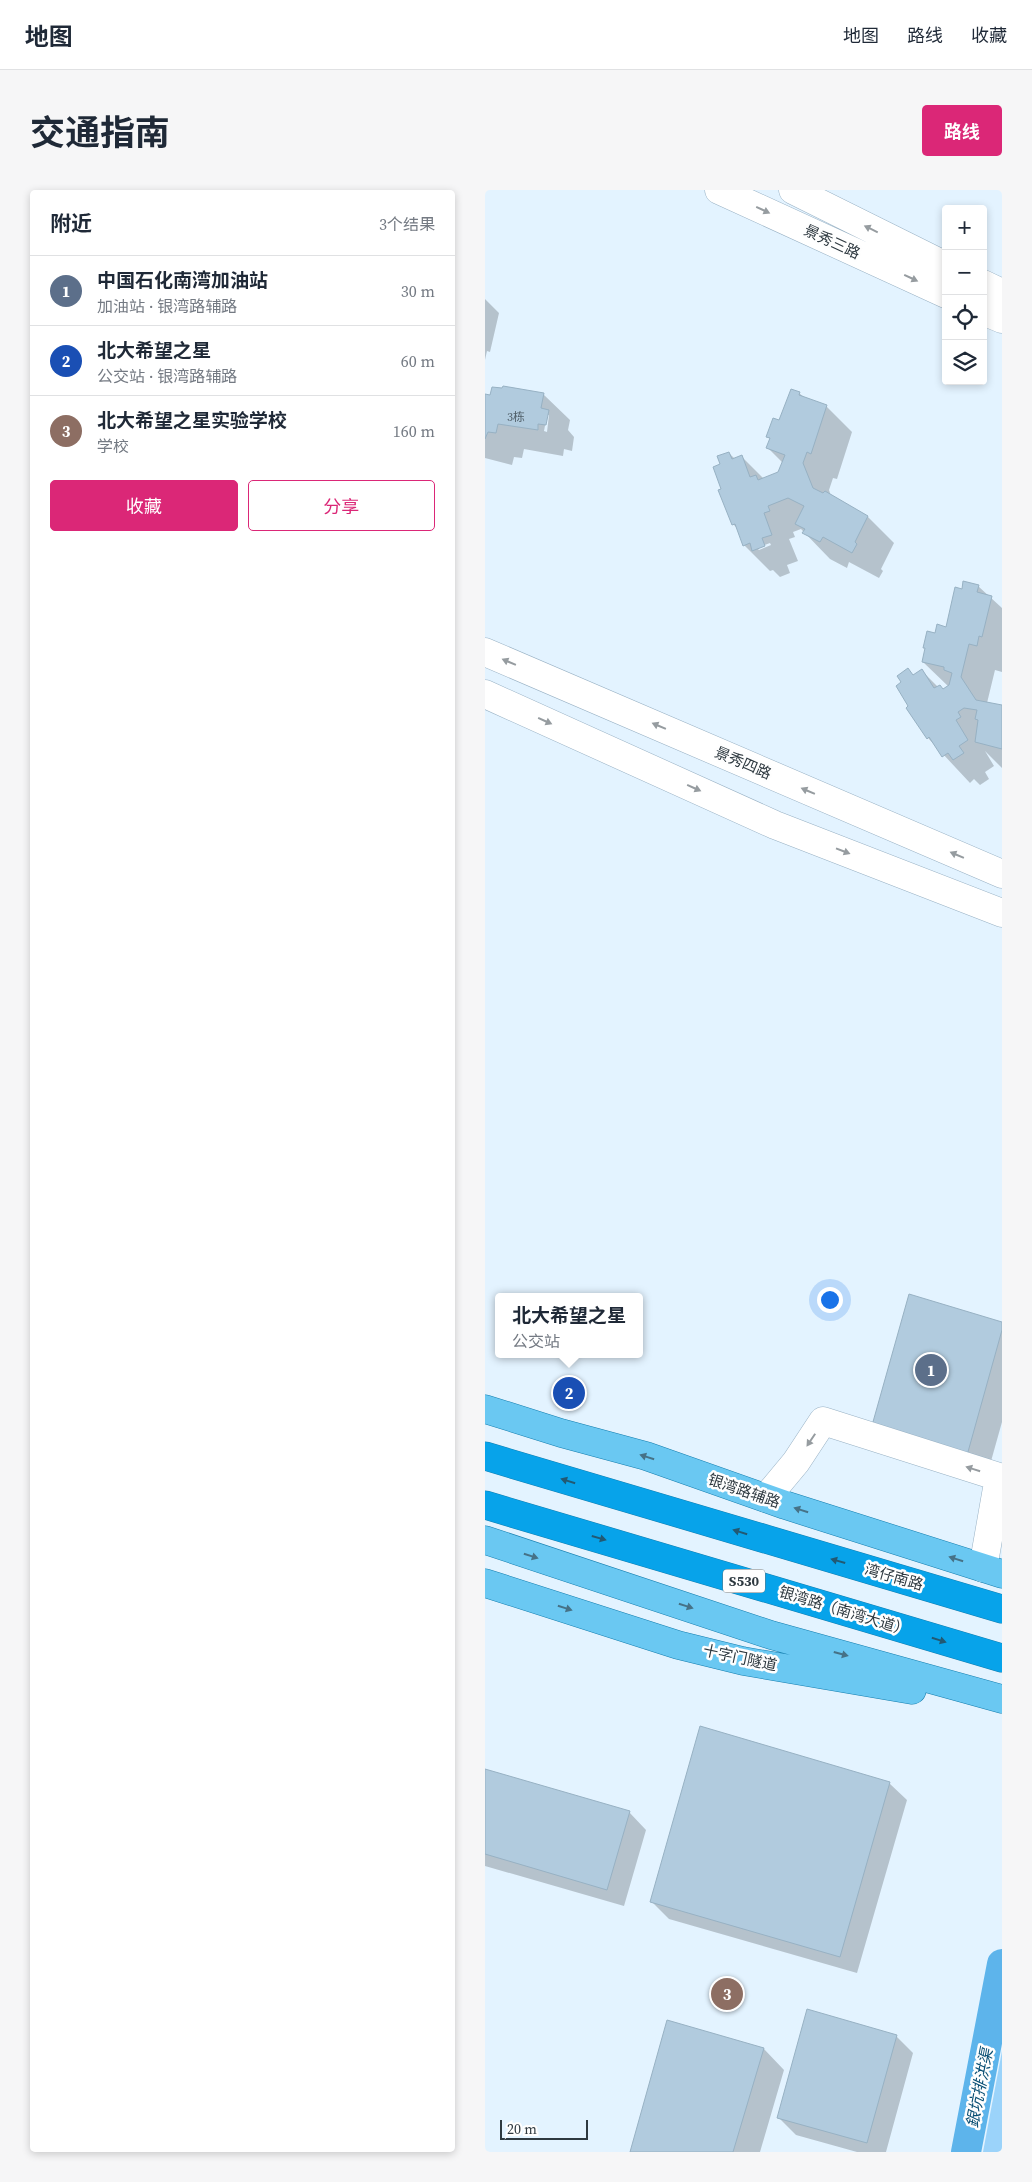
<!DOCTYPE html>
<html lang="zh">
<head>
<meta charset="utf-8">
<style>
	:root { --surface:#fff; --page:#f6f6f7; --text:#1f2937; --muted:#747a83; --line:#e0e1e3; --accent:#db2777 }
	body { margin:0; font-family:"Source Serif 4","Noto Sans SC",serif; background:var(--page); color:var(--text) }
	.controls { position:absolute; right:15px; top:15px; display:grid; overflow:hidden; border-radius:5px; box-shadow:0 2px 8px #0003 }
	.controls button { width:45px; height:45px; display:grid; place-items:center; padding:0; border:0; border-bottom:1px solid var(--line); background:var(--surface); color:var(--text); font:25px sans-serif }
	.scale { position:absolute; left:15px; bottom:12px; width:88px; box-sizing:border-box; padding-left:5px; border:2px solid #2e3940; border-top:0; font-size:14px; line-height:18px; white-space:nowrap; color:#2e3940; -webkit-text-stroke:4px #fefefe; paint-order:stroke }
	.you { position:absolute; left:344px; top:1109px; width:18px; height:18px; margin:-12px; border:4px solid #fff; border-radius:50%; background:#1a73e8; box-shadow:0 0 0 8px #1a73e833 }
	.badge { display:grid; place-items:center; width:32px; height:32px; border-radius:50%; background:var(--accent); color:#fff; font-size:16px; font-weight:700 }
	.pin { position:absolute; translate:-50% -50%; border:2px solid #fff; box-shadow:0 1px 5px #0006 }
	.popup { position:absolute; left:10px; top:1103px; width:148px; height:65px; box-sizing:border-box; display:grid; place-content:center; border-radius:5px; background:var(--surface); filter:drop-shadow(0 1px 4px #0005); font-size:16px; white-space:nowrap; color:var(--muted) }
	.popup b { font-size:19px; color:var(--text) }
	.popup::after { content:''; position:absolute; left:50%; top:100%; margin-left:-10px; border:10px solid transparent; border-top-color:var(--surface) }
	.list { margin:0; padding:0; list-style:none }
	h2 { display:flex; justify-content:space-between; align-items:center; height:65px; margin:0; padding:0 20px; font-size:21px }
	h2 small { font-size:16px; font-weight:400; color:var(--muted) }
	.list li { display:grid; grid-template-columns:32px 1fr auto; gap:15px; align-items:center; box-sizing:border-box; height:70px; padding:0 20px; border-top:1px solid var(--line) }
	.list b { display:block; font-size:19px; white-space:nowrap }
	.list p { margin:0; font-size:16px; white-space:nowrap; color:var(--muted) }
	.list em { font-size:16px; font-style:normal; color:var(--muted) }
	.actions { display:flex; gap:10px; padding:15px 20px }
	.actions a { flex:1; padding:11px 0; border:1px solid var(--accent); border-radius:5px; text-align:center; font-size:18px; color:var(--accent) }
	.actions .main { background:var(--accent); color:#fff }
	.icon { flex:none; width:28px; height:28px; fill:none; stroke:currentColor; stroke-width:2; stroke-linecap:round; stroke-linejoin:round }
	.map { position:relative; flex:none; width:517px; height:1962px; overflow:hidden; border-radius:5px }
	header { display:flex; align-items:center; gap:30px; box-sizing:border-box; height:70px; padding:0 25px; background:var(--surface); border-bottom:1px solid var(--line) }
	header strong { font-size:24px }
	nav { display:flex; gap:28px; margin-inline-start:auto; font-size:18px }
	.intro { display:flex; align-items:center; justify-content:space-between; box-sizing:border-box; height:120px; padding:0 30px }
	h1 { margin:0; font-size:35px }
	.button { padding:12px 22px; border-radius:5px; background:var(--accent); color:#fff; font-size:18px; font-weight:700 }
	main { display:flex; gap:30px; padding:0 30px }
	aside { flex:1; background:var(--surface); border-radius:5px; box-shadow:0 2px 8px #0003 }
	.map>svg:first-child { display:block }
</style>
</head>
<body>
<header>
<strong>地图</strong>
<nav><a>地图</a><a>路线</a><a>收藏</a></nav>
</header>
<div class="intro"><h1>交通指南</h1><a class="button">路线</a></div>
<main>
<aside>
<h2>附近<small>3个结果</small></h2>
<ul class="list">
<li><span class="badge" style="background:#5c6f8a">1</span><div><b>中国石化南湾加油站</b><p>加油站 · 银湾路辅路</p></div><em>30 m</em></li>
<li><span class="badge" style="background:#1a4fb4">2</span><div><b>北大希望之星</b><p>公交站 · 银湾路辅路</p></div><em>60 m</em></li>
<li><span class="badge" style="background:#8d6e63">3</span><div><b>北大希望之星实验学校</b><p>学校</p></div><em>160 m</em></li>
</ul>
<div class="actions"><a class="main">收藏</a><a>分享</a></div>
</aside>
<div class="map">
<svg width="517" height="1962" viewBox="0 0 517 1962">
	<rect width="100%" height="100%" fill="#e3f3ff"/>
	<!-- green -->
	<path fill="#9bd3fa" d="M517 1861V1962H498Z"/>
	<!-- shadow -->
	<path fill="#0003" fill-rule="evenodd" d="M0 109 14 123 5 162 2 161 0 170Z
		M314 203 320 208 341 216 367 242 352 289 348 288 344 300 346 306 383 327 409 353 396 379 398 381 394 388 364 372 362 378 345 369 316 339 308 342 310 347 304 349 313 371 302 375 305 383 295 387 288 380 285 381 259 355 253 339 248 334 238 300 236 274 244 263 250 269 257 267 279 289 294 283 298 273 283 258 286 250 283 246ZM285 353 286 355 274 360 272 358Z
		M58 204 85 230 83 240 89 247 87 261 79 259 78 266 39 259 37 268 29 267 27 275 0 268V206ZM62 225H64L62 242 59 241Z
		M493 396 517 418V482L510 480 502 513 517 516V578L500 561 509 576 500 582 504 589 495 595 489 589 485 593 443 548 423 518 425 516 418 493 423 480 429 486 436 480 453 497 458 500 464 497 438 472 441 459 439 458 451 444 462 438 478 400Z
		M517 1134V1232L501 1289 408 1259Z
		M0 1580 144 1622 161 1640 139 1716 0 1676Z
		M404 1593 422 1610 372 1783 184 1729 167 1712Z
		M183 1831 279 1859 299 1880 275 1962H146Z
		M411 1846 428 1863 401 1962H372L311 1945 294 1928Z"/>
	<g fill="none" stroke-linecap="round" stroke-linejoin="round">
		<!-- canal -->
		<path stroke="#5db4eb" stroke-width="30" d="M481 1962 517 1774"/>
	</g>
	<!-- building -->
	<path fill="#b1cbde" stroke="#97b1c3" d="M18 196 59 203 56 218 64 220 61 235 53 234V240L13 234 11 243 3 242 0 249V204L5 205 7 197 17 198Z
		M306 199 315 202 314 205 342 215 326 264 322 262 318 273 328 298 338 303 340 301 383 326 370 352 372 354 367 363 338 347 335 352 317 343 320 339 310 334 319 316 303 308 283 316 285 321 279 323 287 345 277 348 280 356 267 361 265 353 258 356 250 334 247 335 233 300 236 299 228 277 235 274 232 266 244 262 247 269 257 265 265 287 271 285 273 290 293 282 300 265 281 258 285 248 281 247 288 228 294 230Z
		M478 391 494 395 492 402 507 406 497 447 494 446 492 456 484 454 476 487 491 510 517 515V559L490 552 493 530 490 529 492 520 479 518 473 522 476 527 471 530 483 550 474 556 479 563 468 570 463 563 457 567 444 547 442 549 421 518 423 516 411 496 416 492 412 486 423 478 428 485 437 479 449 498 455 495 458 499 464 495 467 483 459 480V477L437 472 440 458H438L442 441 450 443 452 434 461 437 470 397 477 399Z
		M424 1104 517 1132V1140L481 1269 386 1239Z
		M215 1536 405 1592 355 1767 165 1712Z
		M0 1579 145 1621 122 1700 0 1664Z
		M322 1819 412 1845 382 1953 292 1928Z
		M182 1830 279 1858 248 1962H145Z"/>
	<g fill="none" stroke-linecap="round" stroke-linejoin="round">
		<!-- minor casing -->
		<g stroke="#98b1c4" stroke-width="29">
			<path id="minor" d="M234 0 461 104
				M308 0 461 76
				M498 94 517 103
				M498 121 517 129
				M0 462 517 684
				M0 504 290 635 517 723
				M281 1308 311 1272 338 1231 514 1287 498 1378"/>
		</g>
		<!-- major casing -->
		<g stroke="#157eae" stroke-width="29">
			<path id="major" d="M0 1219 76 1243 161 1266 300 1315 517 1384
				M0 1350 286 1445 517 1509
				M0 1393 193 1455 258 1471 427 1500"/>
		</g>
		<!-- highway casing -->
		<g stroke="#157eae" stroke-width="29">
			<path id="highway" d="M0 1266 517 1419
				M0 1315 517 1468"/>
		</g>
		<!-- minor -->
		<use href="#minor" stroke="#fff" stroke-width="28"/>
		<!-- major -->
		<use href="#major" stroke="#6ac8f2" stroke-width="28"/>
		<!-- highway -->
		<use href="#highway" stroke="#07a3ea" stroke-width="28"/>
	</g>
	<!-- one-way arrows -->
	<defs><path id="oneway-solid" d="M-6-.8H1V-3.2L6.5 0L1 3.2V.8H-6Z" transform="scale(1.25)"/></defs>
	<g fill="#969ca0">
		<use href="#oneway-solid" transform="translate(278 20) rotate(25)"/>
		<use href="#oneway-solid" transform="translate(386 39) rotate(-154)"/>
		<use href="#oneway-solid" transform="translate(426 88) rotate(25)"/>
		<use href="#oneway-solid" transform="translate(24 472) rotate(-157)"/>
		<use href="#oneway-solid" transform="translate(60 531) rotate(24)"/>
		<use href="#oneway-solid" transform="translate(174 536) rotate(-157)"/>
		<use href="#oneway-solid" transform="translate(209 598) rotate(24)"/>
		<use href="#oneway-solid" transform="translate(323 601) rotate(-157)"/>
		<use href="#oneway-solid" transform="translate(358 661) rotate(21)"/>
		<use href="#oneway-solid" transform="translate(472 665) rotate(-157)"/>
		<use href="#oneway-solid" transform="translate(326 1250) rotate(124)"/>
		<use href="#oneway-solid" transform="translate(488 1279) rotate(-162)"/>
	</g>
	<g fill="#467287">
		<use href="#oneway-solid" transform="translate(162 1267) rotate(-162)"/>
		<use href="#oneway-solid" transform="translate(316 1320) rotate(-162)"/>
		<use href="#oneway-solid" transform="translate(46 1366) rotate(18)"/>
		<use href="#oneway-solid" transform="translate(471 1369) rotate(-162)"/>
		<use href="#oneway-solid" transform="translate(201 1416) rotate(18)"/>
		<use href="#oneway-solid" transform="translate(80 1418) rotate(18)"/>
		<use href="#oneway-solid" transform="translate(356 1464) rotate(15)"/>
	</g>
	<g fill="#225973">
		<use href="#oneway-solid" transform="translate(83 1291) rotate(-163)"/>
		<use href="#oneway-solid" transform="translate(255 1342) rotate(-163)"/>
		<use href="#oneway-solid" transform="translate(114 1348) rotate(16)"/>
		<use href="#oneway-solid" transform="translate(353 1371) rotate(-164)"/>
		<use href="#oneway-solid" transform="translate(454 1450) rotate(17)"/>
	</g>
	<g text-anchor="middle" stroke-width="5" stroke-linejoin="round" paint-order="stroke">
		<!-- number labels -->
		<g font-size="12" fill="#4f5e68">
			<text x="31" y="231">3栋</text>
		</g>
		<!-- shield labels -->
		<rect fill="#fefefe" stroke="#6c7479" stroke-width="1" x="238" y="1379.5" width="42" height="23" rx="4"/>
		<g font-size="14" font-weight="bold" fill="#2e3940">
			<text x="259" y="1396">S530</text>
		</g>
		<!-- street labels -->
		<g font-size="15" fill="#2e3940" stroke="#fefefe">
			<text transform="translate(347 52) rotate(25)" y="5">景秀三路</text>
			<text transform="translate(258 573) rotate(23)" y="5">景秀四路</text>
			<text transform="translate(259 1301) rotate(19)" y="5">银湾路辅路</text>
			<text transform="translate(409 1387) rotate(16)" y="5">湾仔南路</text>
			<text transform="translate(359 1421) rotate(17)" y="5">银湾路（南湾大道）</text>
			<text transform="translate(255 1468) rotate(12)" y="5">十字门隧道</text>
		</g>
		<!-- water labels -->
		<g font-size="16" font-style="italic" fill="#084e73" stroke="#fefefe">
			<text transform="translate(494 1898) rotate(-79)" y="6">銀坑排洪渠</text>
		</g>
	</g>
</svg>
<div class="controls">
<button>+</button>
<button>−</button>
<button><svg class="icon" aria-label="locate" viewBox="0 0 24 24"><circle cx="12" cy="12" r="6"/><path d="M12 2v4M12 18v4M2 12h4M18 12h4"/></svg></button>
<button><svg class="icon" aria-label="layers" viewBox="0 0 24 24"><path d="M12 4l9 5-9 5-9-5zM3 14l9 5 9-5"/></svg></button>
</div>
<div class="scale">20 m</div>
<div class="you"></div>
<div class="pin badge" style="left:446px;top:1180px;background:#5c6f8a">1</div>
<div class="pin badge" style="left:84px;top:1203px;background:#1a4fb4">2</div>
<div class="popup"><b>北大希望之星</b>公交站</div>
<div class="pin badge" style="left:242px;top:1804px;background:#8d6e63">3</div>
</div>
</main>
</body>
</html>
